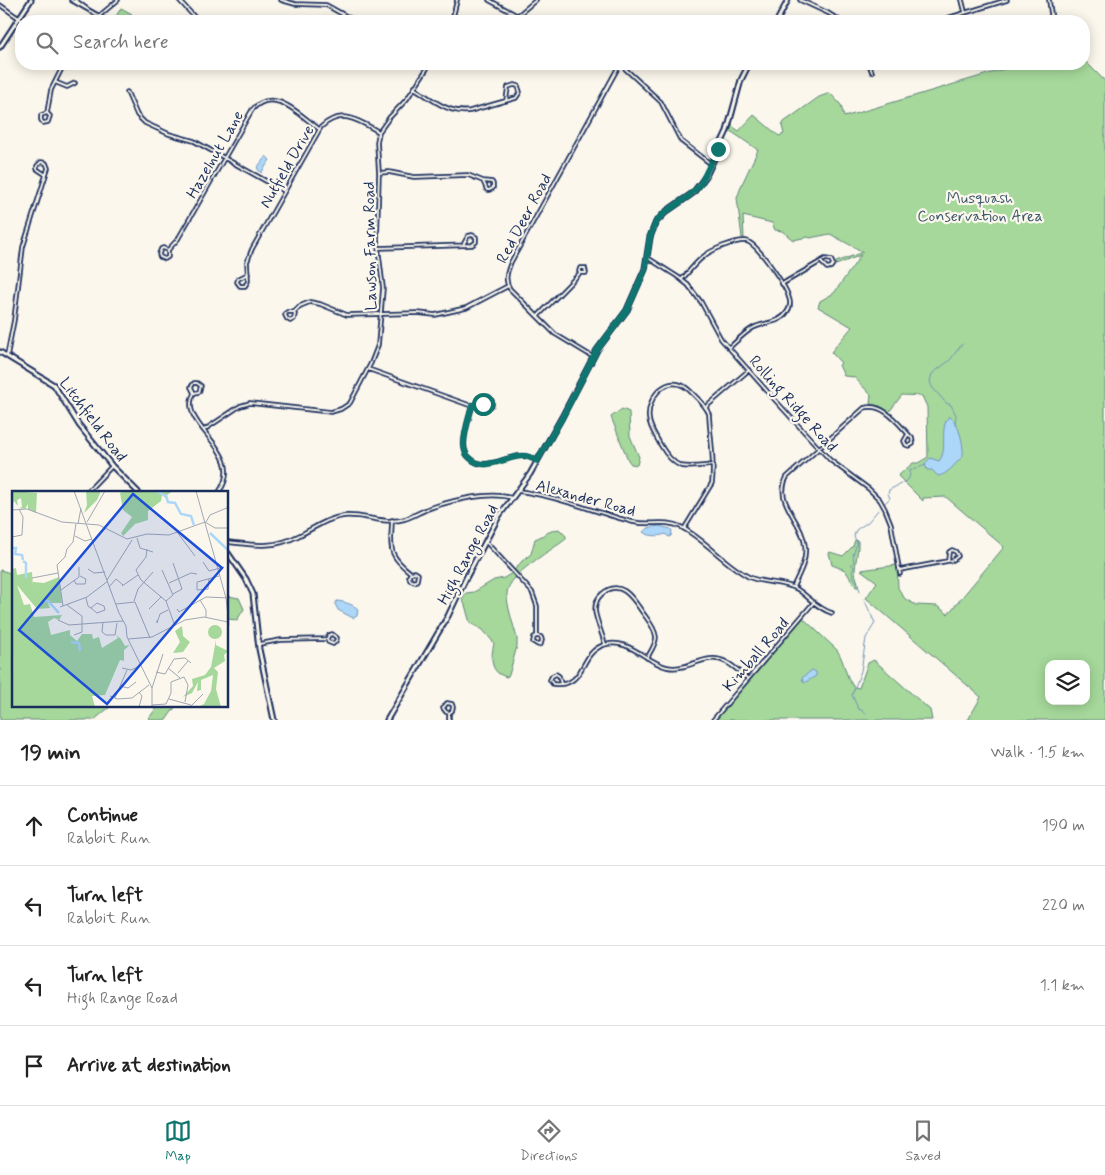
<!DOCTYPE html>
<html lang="en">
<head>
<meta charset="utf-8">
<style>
	:root { --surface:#fff; --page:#f6f6f6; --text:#222; --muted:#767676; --line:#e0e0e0; --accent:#0f766e }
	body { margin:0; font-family:Mynerve,sans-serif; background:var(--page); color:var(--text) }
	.controls { position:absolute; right:15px; bottom:15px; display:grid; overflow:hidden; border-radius:10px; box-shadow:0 2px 12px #0003 }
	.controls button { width:45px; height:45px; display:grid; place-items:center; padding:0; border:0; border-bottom:1px solid var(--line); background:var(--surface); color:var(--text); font:25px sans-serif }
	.stop { position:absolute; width:15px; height:15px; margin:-11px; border:4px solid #0f766e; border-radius:50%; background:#fff }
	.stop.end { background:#0f766e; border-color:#fff; box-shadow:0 1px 5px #0008 }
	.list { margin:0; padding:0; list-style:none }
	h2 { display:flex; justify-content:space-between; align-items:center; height:65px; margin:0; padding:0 20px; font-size:21px }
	h2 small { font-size:16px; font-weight:400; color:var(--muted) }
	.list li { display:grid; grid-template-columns:32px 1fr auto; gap:15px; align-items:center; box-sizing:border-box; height:80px; padding:0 20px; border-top:1px solid var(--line) }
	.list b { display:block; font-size:19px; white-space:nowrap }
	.list p { margin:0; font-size:16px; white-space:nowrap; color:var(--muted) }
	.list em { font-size:16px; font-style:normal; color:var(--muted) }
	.icon { flex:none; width:28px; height:28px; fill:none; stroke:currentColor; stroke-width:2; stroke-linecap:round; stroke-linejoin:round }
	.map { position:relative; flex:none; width:1105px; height:720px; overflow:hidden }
	.search { position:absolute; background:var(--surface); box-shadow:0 2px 12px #0003; left:15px; right:15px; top:15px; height:55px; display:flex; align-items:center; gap:12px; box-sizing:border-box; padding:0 18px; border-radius:20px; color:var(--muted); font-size:19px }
	.sheet { height:385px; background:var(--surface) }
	nav { display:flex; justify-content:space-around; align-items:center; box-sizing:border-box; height:70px; border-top:1px solid var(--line); background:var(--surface); font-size:14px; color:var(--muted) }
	nav a { display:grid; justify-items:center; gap:2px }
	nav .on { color:var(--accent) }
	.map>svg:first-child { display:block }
</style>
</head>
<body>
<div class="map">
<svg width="1105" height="720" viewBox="0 0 1105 720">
	<rect width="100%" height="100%" fill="#fbf7ec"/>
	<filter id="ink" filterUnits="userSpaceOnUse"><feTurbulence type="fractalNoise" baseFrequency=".02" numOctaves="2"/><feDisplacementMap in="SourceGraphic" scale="10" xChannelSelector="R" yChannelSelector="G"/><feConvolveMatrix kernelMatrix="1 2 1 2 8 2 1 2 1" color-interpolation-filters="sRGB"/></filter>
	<g filter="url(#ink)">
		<!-- green -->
		<path fill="#a5d89a" stroke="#60847c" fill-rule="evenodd" d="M121 8 132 14 127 21H120L115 18Z
			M1084 60 1105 81V720H968L981 697 866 598 877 582 861 570 897 565 898 588 905 599 916 605 937 606 948 614 1004 547 946 497 923 498V501L898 476 913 463H918L928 457 927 407 922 396 902 395 889 412 880 406 870 404 871 395 854 377 844 376 839 365 841 363 831 352 852 327 818 307 820 301 834 293 861 255 836 265V262L863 252 830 234 810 238 808 237 793 240 782 231 775 230 772 223 743 216 744 238H742L737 198 742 184 758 150 732 132 728 133 732 124V126L739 131 754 115 779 136 784 134 782 126 784 122 819 97 830 93 841 105 844 117 1021 64H1084ZM1049 664H1086V701H1049Z
			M622 409 629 412 630 436 639 457 637 465 631 464 628 460 611 417Z
			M559 529 566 536V539C551 551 509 573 507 593 506 603 514 627 517 638V646L509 675 507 677C489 673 491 657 494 643L483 630 470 623 465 605 462 599 466 593 474 592 494 580 504 578 512 573 522 561 531 554 535 539C543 536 550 530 559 529Z
			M855 540 858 541C859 550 855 561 855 571 855 577 859 581 858 587H856L845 570 832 565 829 553 830 552 843 556 853 546Z
			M0 570 14 574V706H111L94 720H0Z
			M228 596 239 598 244 609 237 620 228 619Z
			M803 618 837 650C845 662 845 677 854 687L859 688 868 663 874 660 930 710 932 720H715Z
			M158 706H176L166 720H151L149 718Z"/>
		<!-- water -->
		<path fill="#add7f8" stroke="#7394ba" d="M266 156 270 160 261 173 257 168Z
			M949 416C959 422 964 445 963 456 956 463 947 475 938 476L932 470H927L925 464 930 458 939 461C949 450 938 429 949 416Z
			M659 526 671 529 672 531 671 536 669 537 665 534C659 537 648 536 643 532L648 528Z
			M337 601C345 602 352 604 358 609L357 616 353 618 338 610 335 604Z
			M812 670 816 672V676L804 683 802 678Z"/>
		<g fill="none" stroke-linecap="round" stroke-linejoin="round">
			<!-- stream -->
			<path stroke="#7394ba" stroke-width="1" d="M955 425 956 415 951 405 946 403 932 387 930 381 932 374 950 360 962 344
				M885 503 890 498 888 494 889 490 908 480 910 475 909 471 926 465
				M860 591 857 582 854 578 852 572 854 567 851 564 854 563 853 555 857 543 854 536 856 530 868 522 879 509
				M864 599 875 623 866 638 861 671 852 695 857 706V708L866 713"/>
			<!-- street casing -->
			<g stroke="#1b2f5e" stroke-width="5.5">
				<path id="street" d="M71 0 108 21
					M75 0 90 11
					M179 0 198 21
					M281 0 295 4 326 5 355 21
					M489 0 527 21
					M800 0 828 13 841 21
					M962 0 965 12
					M1049 0 1052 21
					M0 5 23 21
					M99 16 118 0
					M517 16 536 0
					M452 21 457 0
					M938 21 1007 0
					M620 64 661 102 681 141 711 164
					M869 64 872 72
					M55 82 67 87 75 83
					M414 88C432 99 448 114 470 111L516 98 520 92 518 86 514 85 508 87 506 101
					M127 92 137 115 145 123 169 134 194 141 284 191
					M47 113 41 115V120L43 123 48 122 50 116 47 113 51 90 64 64
					M379 173 389 172 414 177 468 175 483 181 492 182 493 184V188L489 190H487L483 181
					M378 248 472 245 476 242V237L472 235 468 236 463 245
					M168 250V257L165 259 160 257 159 254 161 249 163 248 168 250 178 239 252 110C273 85 300 115 319 129
					M648 258 678 277 688 285 701 302 721 339 775 400 830 460 869 489 880 500 885 509 891 524 900 574
					M248 274 238 279 237 282 240 286H245L248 281 247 262 252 249 321 127C342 108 358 120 379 132
					M682 279C689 272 695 263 703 257 710 250 736 240 746 241 757 243 786 286 789 298 791 303 790 308 787 312 780 324 763 322 753 328 744 333 737 341 729 348
					M782 284 825 259 831 260 833 264 831 267 827 268 821 262
					M294 312 295 314 294 319 290 321 287 319 285 315 287 312H294L300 306 310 302 320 304 347 315 418 313 435 315 466 308 508 286
					M538 316 580 273H586L585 268H580L579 271 580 273
					M7 356 14 320 23 247 48 168 46 163 41 162 37 166V169L46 175
					M593 357 555 334 510 289C504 280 507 272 511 262L620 64
					M368 369 469 405 483 404V400L486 397H489L492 401V405L489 407 485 406 483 404
					M194 393 191 387 194 383H197L201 386 199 392 194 393C175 426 249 450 219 492
					M472 406C469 418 464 432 464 444 464 450 466 455 470 458 485 473 506 455 523 456 528 456 532 458 537 461
					M706 407 749 370
					M204 430 240 406 250 403 331 412 341 409 350 403 371 363 378 345 383 288 377 239 379 173 377 142 379 132 389 118 407 99 430 64
					M518 491C558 496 594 512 633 522 649 526 665 519 681 527 706 540 724 564 749 577 764 584 783 581 797 589 809 597 818 609 832 613
					M87 492 112 466
					M392 520C391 549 387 554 411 573L409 576 410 580 415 582 417 580 418 574 415 572 411 573
					M684 529 712 483C715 461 710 437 709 414 706 405 696 397 689 390 669 371 646 397 649 419 650 428 656 436 660 444 665 453 671 462 681 466 691 468 702 466 712 465
					M228 542C255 545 273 549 298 536 313 529 327 518 344 516 364 514 384 525 405 519 414 516 423 510 433 507 454 500 490 491 512 498
					M486 542 532 592 537 606V636L541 637 542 640 541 644 538 645 533 642 534 637 537 636
					M900 570 953 560 958 556 956 552 952 550 949 552 948 561
					M793 587C799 574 807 561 805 546 803 521 773 502 787 477L864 408C884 402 899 425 912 438L913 444 909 446 906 445 904 441 908 434
					M259 644 281 640 327 639 329 635 332 634 337 638 336 641 333 644 328 642 327 639
					M605 644C602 634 597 622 595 611 595 605 597 598 602 594 621 577 634 600 643 613 648 620 655 628 656 637 656 644 651 651 647 658
					M561 684 559 676 556 674 552 676 550 680 553 684C587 688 578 653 604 645 628 637 646 662 667 667 688 672 706 651 726 662 734 666 741 673 747 678
					M449 720V713L452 711 453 707 452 704 447 703 443 708 446 712 449 713
					M713 720 814 602"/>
			</g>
			<!-- secondary casing -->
			<g stroke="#1b2f5e" stroke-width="7">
				<path id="secondary" d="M777 21 788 0
					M0 47 31 0
					M0 352 54 385 79 425 112 466 138 492
					M228 553 246 579 253 594 259 649 274 720
					M387 720 448 616 467 576 499 516 530 474 562 417 597 350 627 310 645 269 650 237 656 222 667 211 693 193 706 176 727 131 741 80 749 64"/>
			</g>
			<!-- street -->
			<use href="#street" stroke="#fbf7ec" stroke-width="2"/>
			<!-- secondary -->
			<use href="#secondary" stroke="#fbf7ec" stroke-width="3"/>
		</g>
	</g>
	<g fill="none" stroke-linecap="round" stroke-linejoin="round" filter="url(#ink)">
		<!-- route -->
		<path stroke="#0f766e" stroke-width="6" d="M483 404 472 406C469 418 464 432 464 444 464 450 466 455 470 458 485 473 505 456 523 456 528 456 532 458 537 461L562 418 597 350 627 310 645 270 650 237 656 222 663 214 689 196 700 185 718 149"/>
	</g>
	<g text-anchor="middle" stroke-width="4.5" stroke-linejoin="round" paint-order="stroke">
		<!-- street labels -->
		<g font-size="16" fill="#1b2f5e" stroke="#fbf7ec">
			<text transform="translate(214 154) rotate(-60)" y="6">Hazelnut Lane</text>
			<text transform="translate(286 166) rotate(-60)" y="6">Nutfield Drive</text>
			<text transform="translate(523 218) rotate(-62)" y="6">Red Deer Road</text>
			<text transform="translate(369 246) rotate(-91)" y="6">Lawson Farm Road</text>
			<text transform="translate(794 403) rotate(48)" y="6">Rolling Ridge Road</text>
			<text transform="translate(94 419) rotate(53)" y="6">Litchfield Road</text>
			<text transform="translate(586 497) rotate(15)" y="6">Alexander Road</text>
			<text transform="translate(467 554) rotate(-62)" y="6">High Range Road</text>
			<text transform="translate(755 654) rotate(-49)" y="6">Kimball Road</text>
		</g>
		<!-- park labels -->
		<g font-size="16" fill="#3e596d" stroke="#fbf7ec">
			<text x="980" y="203">Musquash<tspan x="980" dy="18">Conservation Area</tspan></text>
		</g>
	</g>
	<!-- overview -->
	<g transform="translate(12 491)">
		<rect width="216" height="216" fill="#fbf7ec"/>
		<path d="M0 0 25 2 24 22 16 18V13L13 18 7 17 10 16 9 7 5 9 6 15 2 10 0 15ZM74 0H89L85 9 72 22 75 14ZM112 0H161L155 4 156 9 150 4 149 10 136 20V29L123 33 111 45 109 42 120 26 111 19 108 2ZM4 77 5 84 20 81 21 95V91L32 92 47 86 50 112H36L38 117 25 118 5 94 12 114 18 113 22 126 50 124 47 129 42 127 36 131 39 144 58 139V144L65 150 70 143H80L81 148 87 146 90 157 106 147 104 144 109 148 113 155 118 154 112 159V170L108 169 93 204 80 205 83 216H0V78ZM196 141a7 7 0 1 1 14 0a7 7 0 1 1-14 0ZM170 135 171 145 178 151 171 161 161 162 168 151 163 140ZM204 149V154L216 160 212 164 213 170 202 177 206 181 204 198 209 216H186L192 213 199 200 201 184 189 189V199L185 200 186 191 180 202 171 206 181 195 180 188 193 184 199 176Z" fill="#a5d89a"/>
		<path fill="none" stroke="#add7f8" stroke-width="2.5" d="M144 0 154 5 156 11 163 12 169 23 179 25 182 34M198 42 217 60M0 57H4L3 63 10 64 11 69M11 70 14 72V87M31 110H36L47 122M59 151 67 152 68 160"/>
		<path fill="none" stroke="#a1a7b3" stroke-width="1" d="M62 0 107 122 114 135 115 146 140 197V216M184 0 214 107 217 134M0 19 15 18 50 31 87 34 115 48 135 43 157 44 193 31 203 37H217M75 31 93 0M194 31 198 24 217 16M66 33 69 17M165 41 183 65M63 45 73 50 80 48M0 46 10 44 11 26 7 18M125 47 128 57 141 61M135 58 134 66 124 79 129 89 154 110 163 135M191 71 197 80 212 76M76 78 82 82 93 81M150 79 161 104 154 110M20 87 46 82M197 88 196 98 185 99V91L207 85M62 89 64 93H73L74 88 68 85M95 89 120 49M157 92 179 82 185 83M110 95 126 84M97 96 104 88 111 94M49 99 67 86V76M161 103 170 98 161 72M74 107 76 115 77 116 79 117 85 122 93 119 92 115 85 112 79 117M188 109 194 119V127M122 110 126 98 141 81M104 113 123 111 138 147M55 114 70 125V141L62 144M51 115 45 74 53 66 55 58 61 51 64 33M48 116 75 106 96 90M137 118 149 106M165 118 167 121 194 106 217 107M46 129 57 134 111 130M145 129V132L148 123 156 119M91 131 90 141 94 144H103L105 132M116 148 140 146 173 129 192 126 216 131M110 177 119 179 128 175M156 177 168 187M144 181 153 183 162 168 173 167 179 172M166 182 176 170M108 195 116 197 124 191M140 197 151 163M127 201 130 205 127 216M98 205 105 208 120 207 137 194M103 207 115 179M157 208 179 214M140 214 154 213 159 202V191L172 186 176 194 173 211M178 216 191 203"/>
		<path fill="#1d4ed8" fill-opacity="0.15" stroke="#1d4ed8" stroke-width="2.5" d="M121 3 210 77 95 213 7 139Z"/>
		<rect width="216" height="216" fill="none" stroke="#1b2f5e" stroke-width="2.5"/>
	</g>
</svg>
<div class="controls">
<button><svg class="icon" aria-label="layers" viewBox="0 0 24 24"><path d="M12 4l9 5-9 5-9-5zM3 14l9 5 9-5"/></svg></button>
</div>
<div class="stop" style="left:483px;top:404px"></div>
<div class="stop end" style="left:718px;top:149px"></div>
<div class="search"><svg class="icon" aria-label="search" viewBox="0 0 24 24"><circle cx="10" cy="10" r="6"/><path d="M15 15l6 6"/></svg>Search here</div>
</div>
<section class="sheet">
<h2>19 min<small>Walk · 1.5 km</small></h2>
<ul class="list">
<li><svg class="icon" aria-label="ahead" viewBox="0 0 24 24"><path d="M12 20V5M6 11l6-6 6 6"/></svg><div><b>Continue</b><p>Rabbit Run</p></div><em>190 m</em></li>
<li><svg class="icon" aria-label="left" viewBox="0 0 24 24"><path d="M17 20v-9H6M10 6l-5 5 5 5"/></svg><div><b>Turn left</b><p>Rabbit Run</p></div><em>220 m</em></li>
<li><svg class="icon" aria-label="left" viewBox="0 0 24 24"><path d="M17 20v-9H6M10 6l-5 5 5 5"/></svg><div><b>Turn left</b><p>High Range Road</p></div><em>1.1 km</em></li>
<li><svg class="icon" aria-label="arrive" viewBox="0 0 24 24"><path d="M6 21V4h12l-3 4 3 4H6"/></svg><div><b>Arrive at destination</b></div></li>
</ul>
</section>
<nav>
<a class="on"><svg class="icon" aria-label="map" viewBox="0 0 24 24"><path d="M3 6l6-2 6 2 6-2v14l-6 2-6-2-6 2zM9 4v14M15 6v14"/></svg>Map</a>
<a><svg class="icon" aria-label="directions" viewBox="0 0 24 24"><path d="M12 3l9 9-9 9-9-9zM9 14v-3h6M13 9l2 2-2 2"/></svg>Directions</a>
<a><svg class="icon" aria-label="saved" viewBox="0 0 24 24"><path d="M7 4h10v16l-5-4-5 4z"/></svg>Saved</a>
</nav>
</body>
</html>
